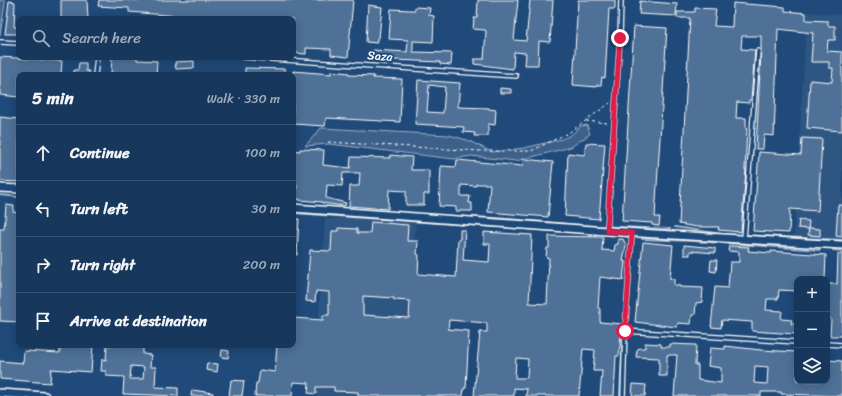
<!DOCTYPE html>
<html lang="en">
<head>
<meta charset="utf-8">
<style>
	:root { --surface:#17385c; --page:#244365; --text:#f1f3f6; --muted:#9eacbb; --line:#365272 }
	body { margin:0; font-family:Sriracha,sans-serif; background:var(--page); color:var(--text) }
	.controls { position:absolute; right:12px; bottom:12px; display:grid; overflow:hidden; border-radius:8px; box-shadow:0 2px 10px #0003 }
	.controls button { width:36px; height:36px; display:grid; place-items:center; padding:0; border:0; border-bottom:1px solid var(--line); background:var(--surface); color:var(--text); font:20px sans-serif }
	.stop { position:absolute; width:12px; height:12px; margin:-9px; border:3px solid #e11d48; border-radius:50%; background:#fff }
	.stop.end { background:#e11d48; border-color:#fff; box-shadow:0 1px 4px #0008 }
	.list { margin:0; padding:0; list-style:none }
	h2 { display:flex; justify-content:space-between; align-items:center; height:52px; margin:0; padding:0 16px; font-size:17px }
	h2 small { font-size:13px; font-weight:400; color:var(--muted) }
	.list li { display:grid; grid-template-columns:26px 1fr auto; gap:12px; align-items:center; box-sizing:border-box; height:56px; padding:0 16px; border-top:1px solid var(--line) }
	.list b { display:block; font-size:15px; white-space:nowrap }
	.list em { font-size:13px; font-style:normal; color:var(--muted) }
	.icon { flex:none; width:22px; height:22px; fill:none; stroke:currentColor; stroke-width:2; stroke-linecap:round; stroke-linejoin:round }
	.map { position:relative; flex:none; width:842px; height:396px; overflow:hidden }
	.search { position:absolute; background:var(--surface); box-shadow:0 2px 10px #0003; left:16px; top:16px; width:280px; height:44px; display:flex; align-items:center; gap:10px; box-sizing:border-box; padding:0 14px; border-radius:8px; color:var(--muted); font-size:15px }
	.panel { position:absolute; background:var(--surface); box-shadow:0 2px 10px #0003; left:16px; top:72px; width:280px; height:276px; border-radius:8px }
	.map>svg:first-child { display:block }
</style>
</head>
<body>
<div class="map">
<svg width="842" height="396" viewBox="0 0 842 396">
	<rect width="100%" height="100%" fill="#1f4a7a"/>
	<filter id="ink" filterUnits="userSpaceOnUse"><feTurbulence type="fractalNoise" baseFrequency=".025" numOctaves="2"/><feDisplacementMap in="SourceGraphic" scale="8" xChannelSelector="R" yChannelSelector="G"/><feConvolveMatrix kernelMatrix="1 2 1 2 8 2 1 2 1" color-interpolation-filters="sRGB"/></filter>
	<g filter="url(#ink)">
		<!-- built -->
		<path fill="#2e5683" d="M807 12 842 15V240L794 236Z
			M368 217 416 219 402 396H314L325 219Z"/>
		<!-- green -->
		<path fill="#3c618b" stroke="#9eb0c5" d="M0 0H5V4L0 35Z
			M587 125 590 134 571 147 516 161 471 156 454 159 329 144 305 146 321 128 449 135 467 140 492 152 524 148 562 139 571 135 581 126Z"/>
		<g fill="none" stroke-linecap="round" stroke-linejoin="round">
			<!-- stream -->
			<path stroke="#a3b5c8" stroke-width="2" d="M0 195 19 197
				M293 213 585 233
				M464 217 496 218 593 226 670 229
				M675 227 722 234 842 240
				M615 235 630 237
				M642 239 694 241 820 250
				M833 250 842 251
				M620 396 623 331"/>
		</g>
		<!-- building -->
		<path fill="#507197" stroke="#fff" fill-rule="evenodd" d="M61 0H87L88 19H61Z
			M99 0H353L348 57 331 55V49L306 48V54L293 53V19H179V16L129 12V8L98 6Z
			M478 0H518L514 40 526 41 530 0H553L550 42 539 41 538 65H525L526 53 514 52 513 69 474 64V59H484L486 31 485 30 473 29 474 18H477Z
			M578 0H615V9H609L605 78 602 77 601 85H597V87L573 85Z
			M9 1 15 2 14 27H19V34H5Z
			M640 1 677 4 676 16 639 14Z
			M733 3 785 7V11L806 13V20L828 21V26H835V40H828L827 51 842 52V131L807 128 810 80 832 82 833 68H829V62H811L813 33 778 29 774 136 764 135 763 149H756L761 51V36H742L741 49 755 50 751 100H749V103L737 102 736 118H746V129H747L745 170H746L741 232 718 230 719 227H697L679 224 690 18H677V12H695V8L716 9 714 26 732 27Z
			M368 5 382 7 379 38H377V43L366 42Z
			M415 7 430 8 429 15 434 16 433 42 413 41V52L452 53 451 65 440 64V62L373 59V50L407 52 408 40 389 39 391 9 410 10H415Z
			M634 26 667 28 655 217H660L659 226 652 225V223L622 221Z
			M0 57 62 61 61 75H19V97L0 95Z
			M112 57H137V60L157 61 156 75 111 73Z
			M194 61V68L176 69 175 62Z
			M79 63H86V71H89V75H74V70H78Z
			M245 68 285 69V75H245Z
			M293 71 331 74V71L349 73V75L374 76 373 78 402 79 400 122 326 118 325 126 293 124Z
			M418 80 460 83 458 107 489 108V109L496 110 495 125 488 124V136H474L475 133 463 132 464 127 415 124ZM429 85 445 87 443 113 427 112Z
			M500 88 511 89V93H500Z
			M0 117 19 119V182L0 181Z
			M802 138 822 139 818 211 790 209 789 233 753 231 759 152 801 155Z
			M586 143 605 144 599 219 565 216 568 153 585 155Z
			M300 149 324 150 323 165 350 168 351 157 390 158V155L412 157 411 170H429V194H424V205H406V191L389 190 388 209 349 206 350 186H359L360 173H343L342 186 327 185 326 198 346 203 345 206 322 203V202L299 200V199H296L297 184H294L295 174H293V150L300 151Z
			M523 159 553 162 548 217 488 212 490 184H476V186L461 185V196H470L469 203H472V211H456V207L439 206 441 166 456 167 457 160 522 166Z
			M6 205 14 206 13 212 19 213V322L0 321V229H4Z
			M838 205H842V237L836 236Z
			M293 219H299L297 255H293Z
			M799 220 809 221 808 229 798 228Z
			M371 222 408 225 407 241H418L417 254 419 255 418 274 456 277 458 239H460V230H465L463 260 489 262 490 244H484V232L532 235 529 303 547 304 549 258 546 257 547 248H549V236L603 237 602 250 614 251 615 245 618 244V239H623L626 245 623 261H625L623 280 600 277 598 308 600 309V322L622 324 619 356H616L614 396H600L602 371H593L595 350 583 349 579 396H526L527 389 514 388V396H474L480 332H487V323L449 320 448 329 469 331 466 388H464L463 396H358V392L334 391V387H316V394L308 393 309 383 293 382 292 396H255L256 383H258L260 370 275 372 277 345H293V318L323 320V315H329V292L316 291 315 302 306 301 310 250 331 251 332 231H338V228L357 229V233H370ZM363 296 394 298V300L410 301 409 318 363 315ZM516 358 528 359 527 378H515Z
			M809 228 820 229V236L808 235Z
			M643 242 673 245 670 279H674V285L680 286V287L703 288 702 302 696 303 695 315H692L691 324 678 323 677 327 635 322Z
			M684 245 715 248V253L690 251V255H684Z
			M729 246 749 247 748 251 771 253V251L826 255 825 279H797V291L779 290 778 299H767L766 310 782 311 781 319 792 320 791 324H797L796 334 752 331V322L722 320 721 328 711 327 715 287 728 288 730 262H739V252L728 251Z
			M838 254H842V336H830L831 319 827 318 828 294H827V284H837Z
			M711 260H717L716 272 710 271Z
			M645 343 661 344V347H670V344L696 345 695 365H698V380L721 383V368L708 366 710 348 725 349V346L761 350 797 352V381H827V360L842 361V396L781 394V392H761V396H674L677 355H667V376H659V358L636 357 637 350 639 348H645ZM755 366 768 367 767 384 754 383Z
			M60 345H93L91 372 51 369 50 383 0 379V361L23 363 24 351 60 353Z
			M107 345H143V354L151 355 150 367H156L155 387 178 388V396L123 394 124 377 106 376V371H101L102 359 106 360ZM131 366 144 367 143 379H130Z
			M222 350 229 351 228 358 221 357Z
			M207 363 218 364 217 372 206 370Z
			M231 380 244 381 242 396H229Z
			M633 384 646 385 645 396H632Z
			M192 390 213 393 212 396H191Z"/>
		<g fill="none" stroke-linecap="round" stroke-linejoin="round">
			<!-- lane casing -->
			<g stroke="#fff" stroke-width="6">
				<path id="lane" d="M0 42 19 43
					M243 57 516 76
					M95 75 97 57
					M607 231 620 38 621 0
					M744 239 758 51
					M625 331 797 342
					M827 344 842 345
					M623 396 625 331 632 233"/>
			</g>
			<!-- street casing -->
			<g stroke="#fff" stroke-width="10">
				<path id="street" d="M0 188 19 189
					M293 208 607 231 842 245
					M0 393 45 396"/>
			</g>
			<!-- path -->
			<path stroke="#fff" stroke-width="1" stroke-dasharray="3 3" stroke-linecap="butt" d="M586 121 608 123
				M328 142 481 151H531L570 132 610 103"/>
			<!-- lane -->
			<use href="#lane" stroke="#1f4a7a" stroke-width="3.5"/>
			<!-- street -->
			<use href="#street" stroke="#1f4a7a" stroke-width="7"/>
		</g>
	</g>
	<g fill="none" stroke-linecap="round" stroke-linejoin="round" filter="url(#ink)">
		<!-- route -->
		<path stroke="#e11d48" stroke-width="5" d="M620 38 607 231 632 233 625 331"/>
	</g>
	<g text-anchor="middle" stroke-width="4" stroke-linejoin="round" paint-order="stroke">
		<!-- street labels -->
		<g font-size="12" fill="#fff" stroke="#1f4a7a">
			<text transform="translate(380 56) rotate(4)" y="4">Saza</text>
		</g>
	</g>
</svg>
<div class="controls">
<button>+</button>
<button>−</button>
<button><svg class="icon" aria-label="layers" viewBox="0 0 24 24"><path d="M12 4l9 5-9 5-9-5zM3 14l9 5 9-5"/></svg></button>
</div>
<div class="stop" style="left:625px;top:331px"></div>
<div class="stop end" style="left:620px;top:38px"></div>
<div class="search"><svg class="icon" aria-label="search" viewBox="0 0 24 24"><circle cx="10" cy="10" r="6"/><path d="M15 15l6 6"/></svg>Search here</div>
<section class="panel">
<h2>5 min<small>Walk · 330 m</small></h2>
<ul class="list">
<li><svg class="icon" aria-label="ahead" viewBox="0 0 24 24"><path d="M12 20V5M6 11l6-6 6 6"/></svg><div><b>Continue</b></div><em>100 m</em></li>
<li><svg class="icon" aria-label="left" viewBox="0 0 24 24"><path d="M17 20v-9H6M10 6l-5 5 5 5"/></svg><div><b>Turn left</b></div><em>30 m</em></li>
<li><svg class="icon" aria-label="right" viewBox="0 0 24 24"><path d="M7 20v-9h11M14 6l5 5-5 5"/></svg><div><b>Turn right</b></div><em>200 m</em></li>
<li><svg class="icon" aria-label="arrive" viewBox="0 0 24 24"><path d="M6 21V4h12l-3 4 3 4H6"/></svg><div><b>Arrive at destination</b></div></li>
</ul>
</section>
</div>
</body>
</html>
